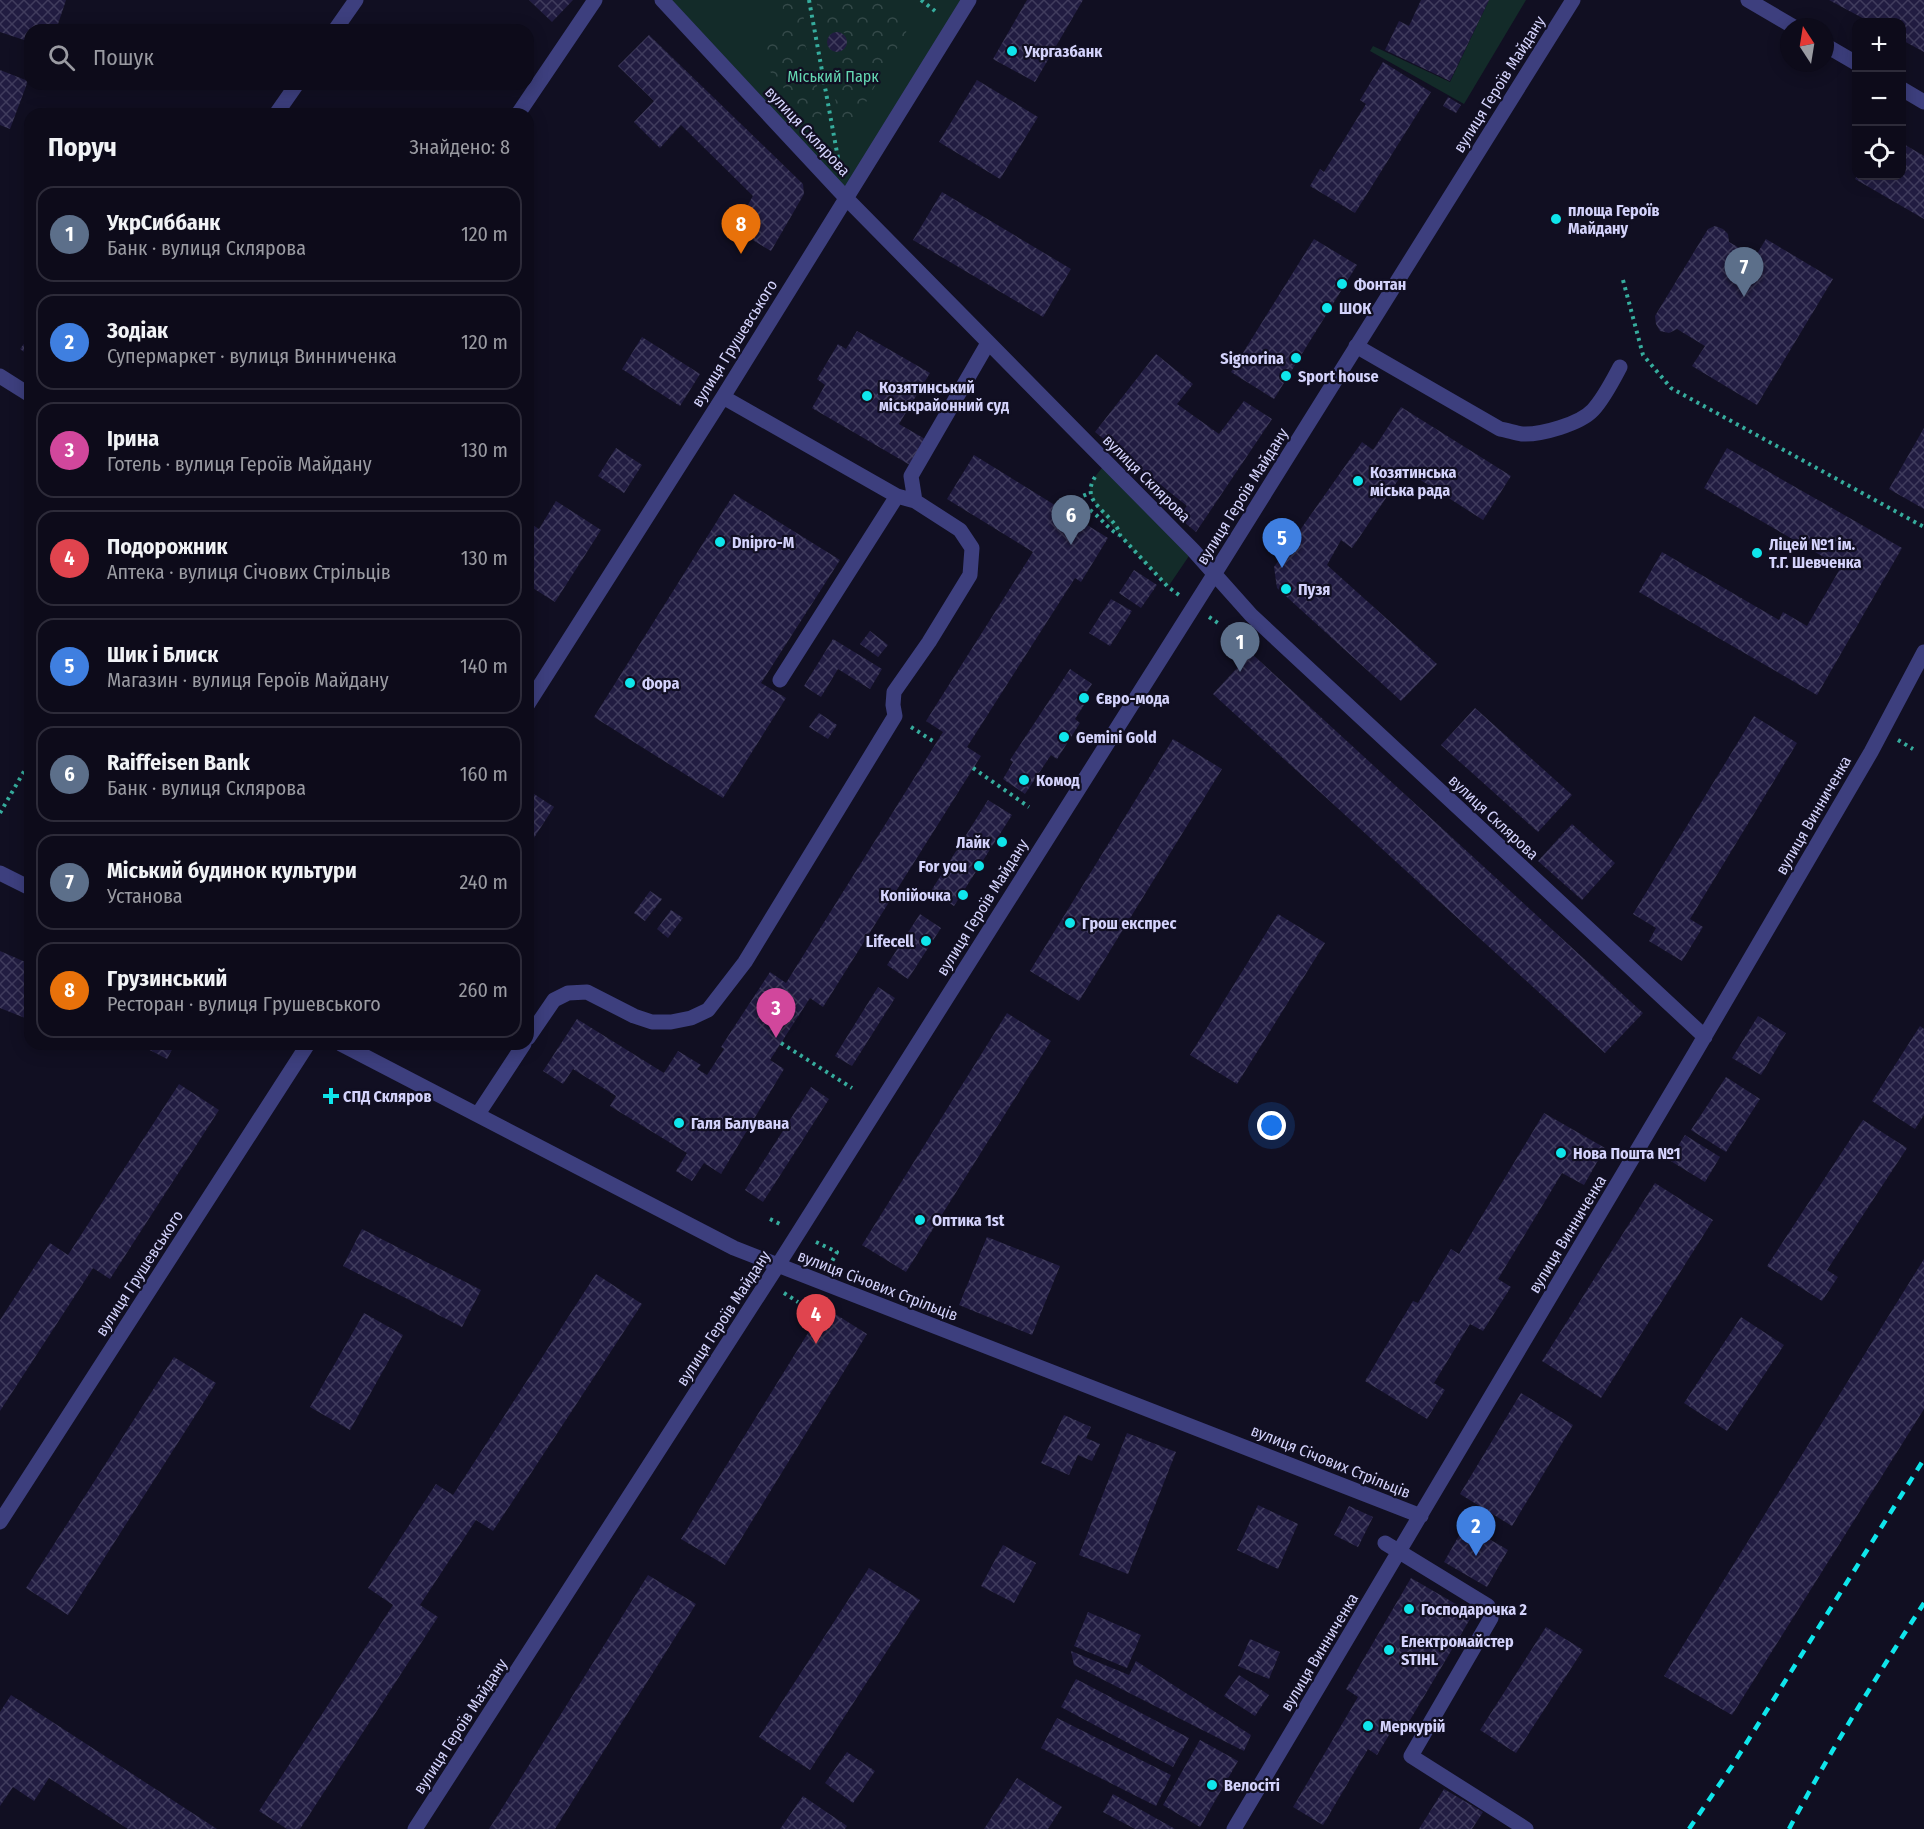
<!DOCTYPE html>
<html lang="uk">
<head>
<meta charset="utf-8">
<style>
	:root { --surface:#0d0b1a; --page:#161423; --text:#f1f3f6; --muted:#9a9ba2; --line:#2d2b39; --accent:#0fe5eb }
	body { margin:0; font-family:"Fira Sans Condensed",sans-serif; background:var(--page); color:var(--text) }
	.controls { position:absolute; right:18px; top:18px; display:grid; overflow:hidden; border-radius:12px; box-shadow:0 3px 15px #0003 }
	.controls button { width:54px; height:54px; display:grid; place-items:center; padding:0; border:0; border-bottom:2px solid var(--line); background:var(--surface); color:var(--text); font:30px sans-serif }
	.compass { position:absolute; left:1780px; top:18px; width:54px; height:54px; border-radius:50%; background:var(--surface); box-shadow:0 3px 15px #0003; rotate:348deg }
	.you { position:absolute; left:1272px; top:1126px; width:21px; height:21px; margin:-15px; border:4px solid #fff; border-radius:50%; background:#1a73e8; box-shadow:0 0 0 9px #1a73e833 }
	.badge { display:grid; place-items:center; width:39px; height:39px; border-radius:50%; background:var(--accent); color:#fff; font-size:20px; font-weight:700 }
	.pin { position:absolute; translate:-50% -50px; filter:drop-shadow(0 2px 3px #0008) }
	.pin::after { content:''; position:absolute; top:32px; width:21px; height:18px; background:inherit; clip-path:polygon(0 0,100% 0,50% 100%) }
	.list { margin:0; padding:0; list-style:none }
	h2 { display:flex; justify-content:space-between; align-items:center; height:78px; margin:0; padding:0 24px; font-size:26px }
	h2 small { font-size:20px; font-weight:400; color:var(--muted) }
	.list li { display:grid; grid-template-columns:39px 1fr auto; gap:18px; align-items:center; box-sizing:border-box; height:96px; margin:0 12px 12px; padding:0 12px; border:2px solid var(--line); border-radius:18px }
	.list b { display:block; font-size:22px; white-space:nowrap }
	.list p { margin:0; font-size:20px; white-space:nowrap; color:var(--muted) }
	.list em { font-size:20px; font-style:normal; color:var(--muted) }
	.icon { flex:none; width:33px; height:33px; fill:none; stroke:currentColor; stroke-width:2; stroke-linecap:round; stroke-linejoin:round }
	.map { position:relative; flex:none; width:1924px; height:1829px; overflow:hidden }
	.search { position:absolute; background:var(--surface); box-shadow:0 3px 15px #0003; left:24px; top:24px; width:510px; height:66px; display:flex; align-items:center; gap:15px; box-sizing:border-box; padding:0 21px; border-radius:18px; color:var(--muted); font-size:22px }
	.panel { position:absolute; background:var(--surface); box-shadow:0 3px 15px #0003; left:24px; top:108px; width:510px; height:942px; border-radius:18px }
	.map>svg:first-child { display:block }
</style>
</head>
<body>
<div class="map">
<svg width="1924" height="1829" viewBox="0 0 1924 1829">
	<defs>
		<pattern id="forest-crowns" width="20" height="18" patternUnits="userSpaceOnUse" patternTransform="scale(1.5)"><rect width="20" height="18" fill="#132b29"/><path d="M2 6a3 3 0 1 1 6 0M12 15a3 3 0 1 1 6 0" fill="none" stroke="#344949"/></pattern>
		<pattern id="building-cross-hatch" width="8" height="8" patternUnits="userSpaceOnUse" patternTransform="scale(1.5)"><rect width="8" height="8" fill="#211c41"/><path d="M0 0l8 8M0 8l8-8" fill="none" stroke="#403c5d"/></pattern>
	</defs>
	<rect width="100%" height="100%" fill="#110f22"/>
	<!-- green -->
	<path fill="#132b29" d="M659 0H968L846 198Z
		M1489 0H1526L1464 104 1370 51 1373 46 1450 82Z
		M1106 463 1193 550 1168 587C1153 571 1089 508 1090 490 1090 480 1100 471 1106 463Z"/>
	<!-- forest -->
	<path fill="url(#forest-crowns)" d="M782 0H803L805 44 823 107 820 121 810 120 767 68 764 56 766 45 784 21Z
		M817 0H887C895 7 905 13 907 24 907 25 906 33 906 34 903 43 893 52 888 60 880 74 865 112 852 118 831 127 833 76 838 65 840 60 846 56 850 52L852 37 839 30 826 29 817 11Z"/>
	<!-- building -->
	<path fill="url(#building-cross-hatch)" d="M0 0H66L56 30H30V42L0 32Z
		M529 0H573L552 22Z
		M1027 0H1083L1035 82 993 59Z
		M1421 0H1489L1450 81 1385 50 1399 21 1409 26Z
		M1829 0H1924V52L1902 40V22H1870Z
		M827 42a10 10 0 1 1 20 0a10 10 0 1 1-20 0Z
		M649 35 803 184 804 194 771 251 734 229 753 196 681 125 660 148 634 122 654 101 618 66Z
		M1383 62 1431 92 1355 213 1310 186 1320 169 1324 172 1366 104 1360 100Z
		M0 70 28 81 10 129 0 125Z
		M977 80 1038 117 1000 179 939 142Z
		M1448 97 1461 105 1456 113 1443 106Z
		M1902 143 1924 156V219L1855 179 1857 176H1902Z
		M942 192 1071 269 1043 317 913 240Z
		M1715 226 1723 229 1728 234 1729 242 1755 257 1766 239 1833 279 1757 405 1692 366 1705 346 1677 329 1669 333 1660 331 1656 324 1655 316 1708 229Z
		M1314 239 1357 265 1274 399 1231 372Z
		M857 331 930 373 899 424 925 439 910 465 812 408 825 385 817 379 838 344 846 349Z
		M30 336V356L20 349Z
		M642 337 700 374 680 406 622 369Z
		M1156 354 1193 384 1177 404 1219 434 1244 401 1272 419 1196 532 1178 517 1187 506 1095 432Z
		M1401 407 1511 476 1483 520 1405 470 1352 548 1341 540 1327 565 1437 664 1401 701 1277 588 1274 567 1362 442 1373 450Z
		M1924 428V509L1889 489Z
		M616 448 642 465 624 493 598 476Z
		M1727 448 1902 548 1817 695 1639 592 1662 552 1779 620 1783 612 1807 626 1841 567 1704 488Z
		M974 455 1108 538 1081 582 1075 578 967 747 981 756 823 1007 810 998 770 1060 784 1069 721 1174 704 1163 692 1181 676 1171 687 1153 610 1106 616 1096 573 1069 563 1084 543 1071 577 1019 664 1073 678 1051 701 1065 697 1069 707 1075 724 1049 721 1047 770 972 786 983 943 732 926 721 1033 552 947 499Z
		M734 494 840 560 761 683 786 698 723 798 594 717Z
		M556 501 601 530 555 602 528 585V522L539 529Z
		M1134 570 1157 585 1141 608 1119 593Z
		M1111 599 1132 611 1110 646 1089 633Z
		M870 631 888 645 878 657 860 644Z
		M833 639 882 669 870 689 838 669 821 697 804 686Z
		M1251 653 1643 1013 1605 1053 1213 694Z
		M1070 669 1092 684 1086 693 1090 696 1075 719 1080 723 1057 759 1051 755 1025 794 1003 779 1013 762 1010 760Z
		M1475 708 1572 795 1538 832 1441 745Z
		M819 713 837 725 828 739 809 727Z
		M1754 716 1797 743 1690 919 1703 927 1682 961 1649 941 1656 928 1633 914Z
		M1173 739 1222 769 1079 1001 1030 971Z
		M528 790 554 807 528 847Z
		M988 800 1012 815 954 906 931 891Z
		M1572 824 1615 863 1582 900 1538 861Z
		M650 891 662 899 645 921 634 913Z
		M671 910 683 918 668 938 657 929Z
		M920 914 941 928 908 979 887 965Z
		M1278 914 1325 943 1237 1084 1190 1055Z
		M0 951 30 964V1020L0 1008Z
		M878 987 895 998 852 1066 835 1056Z
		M1007 1013 1051 1041 906 1272 862 1245Z
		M1758 1016 1786 1033 1761 1075 1732 1058Z
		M1920 1026 1924 1029V1115L1915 1129 1872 1101Z
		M138 1044H175L167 1059Z
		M1726 1077 1760 1099 1726 1152 1691 1130Z
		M179 1084 219 1110 110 1279 93 1268 0 1411V1320L50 1243 68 1255Z
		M811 1087 829 1099 763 1202 745 1190Z
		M1544 1113 1605 1148 1584 1185 1562 1173 1498 1279 1511 1287 1483 1331 1470 1324 1434 1383 1445 1390 1427 1419 1365 1381 1413 1301 1418 1303 1451 1249 1459 1254Z
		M1863 1120 1907 1148 1827 1270 1838 1277 1822 1301 1767 1266Z
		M1685 1135 1720 1157 1705 1182 1669 1160Z
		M1655 1183 1713 1220 1601 1398 1542 1361Z
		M362 1229 481 1290 462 1327 343 1266Z
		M987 1237 1060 1266 1032 1335 959 1305Z
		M1924 1259V1409L1732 1715 1664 1676Z
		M596 1274 642 1304 493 1531 476 1520 420 1605 438 1617 300 1829H287L259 1811 393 1605 368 1588 436 1484 453 1495Z
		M824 1307 867 1334 725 1565 681 1539Z
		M364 1313 403 1335 350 1430 310 1407Z
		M1741 1317 1784 1345 1727 1431 1684 1403Z
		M174 1357 216 1383 68 1615 26 1588Z
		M1521 1393 1573 1425 1512 1526 1460 1494Z
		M1064 1415 1091 1427 1086 1438 1100 1444 1092 1461 1078 1455 1069 1475 1041 1463Z
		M1127 1433 1176 1452 1128 1574 1079 1555Z
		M1258 1505 1298 1524 1278 1569 1237 1550Z
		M1349 1506 1373 1517 1358 1547 1334 1535Z
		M1465 1525 1508 1550 1487 1587 1444 1562Z
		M1003 1545 1036 1563 1014 1603 981 1586Z
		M869 1568 920 1600 810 1770 759 1737Z
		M648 1575 696 1604 555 1829H489Z
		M1411 1578 1473 1614 1407 1725 1398 1720 1377 1755 1368 1749 1323 1825 1293 1807 1358 1697 1346 1689Z
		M1088 1612 1141 1635 1127 1668 1074 1646Z
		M1546 1627 1583 1650 1516 1753 1480 1730Z
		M1250 1639 1280 1652 1269 1679 1238 1666Z
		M1071 1651 1129 1675 1136 1661 1251 1735 1244 1751 1074 1665Z
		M1239 1675 1269 1695 1255 1716 1224 1696Z
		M1076 1679 1189 1738 1173 1767 1061 1707Z
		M11 1695 217 1829H128L49 1778 34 1801 13 1787 0 1806V1712Z
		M1057 1718 1171 1775 1156 1806 1041 1748Z
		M1200 1740 1238 1761 1200 1827 1163 1805Z
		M847 1752 875 1771 853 1803 825 1783Z
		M1017 1778 1062 1807 1048 1829H984Z
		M1444 1789 1483 1812 1472 1829H1419Z
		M1113 1794 1175 1829H1135L1103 1812Z
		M803 1796 847 1826 845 1829H780Z"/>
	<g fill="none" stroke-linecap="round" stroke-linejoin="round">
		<!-- path -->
		<path stroke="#36ac9d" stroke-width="4" stroke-dasharray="3 4.5" stroke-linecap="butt" d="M809 0 838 158
			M921 0 935 11
			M1623 280 1643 355 1671 388 1924 527
			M1095 477C1078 504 1115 513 1120 535L1168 587 1179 595
			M1070 513 1080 497 1090 493
			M1069 514 1086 508C1099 514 1106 528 1119 535
			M1209 617 1221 625
			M911 727 936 743
			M1898 740 1913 749
			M973 768 1029 807
			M0 813 30 761
			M781 1043 852 1088
			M770 1219 782 1225
			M816 1242 837 1252 830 1265
			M784 1293 798 1302"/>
		<!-- minor -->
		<path stroke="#3d3f7e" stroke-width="15" d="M662 0 846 198 1193 550 1251 615 1705 1037
			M1748 0 1794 27
			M335 30 356 0
			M1825 45 1856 63
			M1902 89 1924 102
			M276 114 297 84
			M518 114 595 0
			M1356 346 1500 429C1507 430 1515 433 1522 434 1541 435 1580 424 1593 410 1604 398 1612 382 1620 367
			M0 376 30 395
			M915 501 911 476 988 343
			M780 680 897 496
			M528 704 723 397 969 0
			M0 873 30 888
			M528 1038 554 1000 568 993 587 992 634 1016 652 1022H671L691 1018 708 1010 745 962 895 716 893 705 894 692 929 642 970 575 972 548 960 530 915 501 897 496 723 397
			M341 1044 734 1248 1421 1516
			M478 1114 524 1044
			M0 1522 308 1044
			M1385 1543 1488 1606 1491 1618 1411 1756 1526 1829
			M415 1829 778 1265 1215 573 1573 0
			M1234 1829 1695 1053 1871 752 1924 652"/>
		<!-- rail -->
		<path stroke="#0fe5eb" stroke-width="4.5" stroke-dasharray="9 8" stroke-linecap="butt" d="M1689 1829 1732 1766 1924 1459
			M1789 1829C1830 1751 1877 1676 1924 1603"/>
	</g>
	<!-- markers -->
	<g fill="#0fe5eb" stroke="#110f22" stroke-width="2">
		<circle cx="1012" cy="51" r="6"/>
		<circle cx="1556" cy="219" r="6"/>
		<circle cx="1342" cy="284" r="6"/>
		<circle cx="1327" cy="308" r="6"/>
		<circle cx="1296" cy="358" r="6"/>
		<circle cx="1286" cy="376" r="6"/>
		<circle cx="867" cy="396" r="6"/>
		<circle cx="1358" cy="481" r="6"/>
		<circle cx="720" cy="542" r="6"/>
		<circle cx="1757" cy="553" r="6"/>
		<circle cx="1286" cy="589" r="6"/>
		<circle cx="630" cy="683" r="6"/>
		<circle cx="1084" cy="698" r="6"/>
		<circle cx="1064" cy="737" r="6"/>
		<circle cx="1024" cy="780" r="6"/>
		<circle cx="1002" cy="842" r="6"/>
		<circle cx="979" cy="866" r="6"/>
		<circle cx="963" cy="895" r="6"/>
		<circle cx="1070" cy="923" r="6"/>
		<circle cx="926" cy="941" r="6"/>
		<path d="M328 1087h6v6h6v6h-6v6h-6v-6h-6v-6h6z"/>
		<circle cx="679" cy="1123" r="6"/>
		<circle cx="1561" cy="1153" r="6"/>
		<circle cx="920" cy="1220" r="6"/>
		<circle cx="1409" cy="1609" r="6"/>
		<circle cx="1389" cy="1650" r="6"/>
		<circle cx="1368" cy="1726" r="6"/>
		<circle cx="1212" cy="1785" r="6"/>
	</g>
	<g text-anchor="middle" stroke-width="4.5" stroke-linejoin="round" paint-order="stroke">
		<!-- poi labels -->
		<g font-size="16" font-weight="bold" fill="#d4d3fc" stroke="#110f22" text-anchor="start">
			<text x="1024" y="57">Укргазбанк</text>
			<text x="1568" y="216">площа Героїв<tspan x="1568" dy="18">Майдану</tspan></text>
			<text x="1354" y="290">Фонтан</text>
			<text x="1339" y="314">ШОК</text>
			<text x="1284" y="364" text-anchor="end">Signorina</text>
			<text x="1298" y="382">Sport house</text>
			<text x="879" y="393">Козятинський<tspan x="879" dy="18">міськрайонний суд</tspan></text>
			<text x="1370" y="478">Козятинська<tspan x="1370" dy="18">міська рада</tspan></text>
			<text x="732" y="548">Dnipro-M</text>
			<text x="1769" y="550">Ліцей №1 ім.<tspan x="1769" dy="18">Т.Г. Шевченка</tspan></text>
			<text x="1298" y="595">Пузя</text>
			<text x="642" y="689">Фора</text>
			<text x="1096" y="704">Євро-мода</text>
			<text x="1076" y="743">Gemini Gold</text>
			<text x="1036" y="786">Комод</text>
			<text x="990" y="848" text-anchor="end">Лайк</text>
			<text x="967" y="872" text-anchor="end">For you</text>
			<text x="951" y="901" text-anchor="end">Копійочка</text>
			<text x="1082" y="929">Грош експрес</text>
			<text x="914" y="947" text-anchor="end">Lifecell</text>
			<text x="343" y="1102">СПД Скляров</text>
			<text x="691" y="1129">Галя Балувана</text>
			<text x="1573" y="1159">Нова Пошта №1</text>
			<text x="932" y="1226">Оптика 1st</text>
			<text x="1421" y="1615">Господарочка 2</text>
			<text x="1401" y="1647">Електромайстер<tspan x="1401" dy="18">STIHL</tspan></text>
			<text x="1380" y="1732">Меркурій</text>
			<text x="1224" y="1791">Велосіті</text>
		</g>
		<!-- park labels -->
		<g font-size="16" fill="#64d7b2" stroke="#110f22">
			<text x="833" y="82">Міський Парк</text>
		</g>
		<!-- street labels -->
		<g font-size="16" fill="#d4d3fc" stroke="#110f22">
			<text transform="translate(1499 84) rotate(-58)" y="6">вулиця Героїв Майдану</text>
			<text transform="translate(808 131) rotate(47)" y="6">вулиця Склярова</text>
			<text transform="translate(734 343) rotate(-58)" y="6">вулиця Грушевського</text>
			<text transform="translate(1147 478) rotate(45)" y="6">вулиця Склярова</text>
			<text transform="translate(1242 496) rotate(-58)" y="6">вулиця Героїв Майдану</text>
			<text transform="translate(1813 815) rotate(-60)" y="6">вулиця Винниченка</text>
			<text transform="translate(1494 817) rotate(43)" y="6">вулиця Склярова</text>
			<text transform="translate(982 907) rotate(-58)" y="6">вулиця Героїв Майдану</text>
			<text transform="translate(1567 1234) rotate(-59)" y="6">вулиця Винниченка</text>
			<text transform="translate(139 1273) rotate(-57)" y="6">вулиця Грушевського</text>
			<text transform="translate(878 1285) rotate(21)" y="6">вулиця Січових Стрільців</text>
			<text transform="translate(723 1318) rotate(-57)" y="6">вулиця Героїв Майдану</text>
			<text transform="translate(1331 1461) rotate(22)" y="6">вулиця Січових Стрільців</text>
			<text transform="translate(1319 1652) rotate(-59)" y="6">вулиця Винниченка</text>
			<text transform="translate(460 1726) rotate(-57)" y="6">вулиця Героїв Майдану</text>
		</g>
	</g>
</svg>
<div class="controls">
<button>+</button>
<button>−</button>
<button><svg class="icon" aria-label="locate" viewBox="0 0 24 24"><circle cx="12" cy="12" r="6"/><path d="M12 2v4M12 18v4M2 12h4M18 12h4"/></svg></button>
</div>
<svg class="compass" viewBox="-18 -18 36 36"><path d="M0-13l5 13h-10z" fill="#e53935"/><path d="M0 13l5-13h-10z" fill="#9a9ba2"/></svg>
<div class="you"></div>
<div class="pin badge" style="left:1240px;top:672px;background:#5c6f8a">1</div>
<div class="pin badge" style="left:1476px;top:1556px;background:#3f7fe0">2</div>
<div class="pin badge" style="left:776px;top:1038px;background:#d1479c">3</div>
<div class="pin badge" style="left:816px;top:1344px;background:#e0444e">4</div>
<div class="pin badge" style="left:1282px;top:568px;background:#3f7fe0">5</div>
<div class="pin badge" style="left:1071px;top:545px;background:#5c6f8a">6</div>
<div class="pin badge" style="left:1744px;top:297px;background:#5c6f8a">7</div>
<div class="pin badge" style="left:741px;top:254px;background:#e8710a">8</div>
<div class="search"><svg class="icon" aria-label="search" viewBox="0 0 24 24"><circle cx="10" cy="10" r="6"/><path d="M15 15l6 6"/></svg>Пошук</div>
<section class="panel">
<h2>Поруч<small>Знайдено: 8</small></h2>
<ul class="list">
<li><span class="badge" style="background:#5c6f8a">1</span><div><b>УкрСиббанк</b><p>Банк · вулиця Склярова</p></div><em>120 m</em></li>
<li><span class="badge" style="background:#3f7fe0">2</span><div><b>Зодіак</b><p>Супермаркет · вулиця Винниченка</p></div><em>120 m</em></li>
<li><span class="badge" style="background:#d1479c">3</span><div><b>Ірина</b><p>Готель · вулиця Героїв Майдану</p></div><em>130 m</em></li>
<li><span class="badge" style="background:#e0444e">4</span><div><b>Подорожник</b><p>Аптека · вулиця Січових Стрільців</p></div><em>130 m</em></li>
<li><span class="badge" style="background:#3f7fe0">5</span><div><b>Шик і Блиск</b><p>Магазин · вулиця Героїв Майдану</p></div><em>140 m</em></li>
<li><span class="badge" style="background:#5c6f8a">6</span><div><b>Raiffeisen Bank</b><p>Банк · вулиця Склярова</p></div><em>160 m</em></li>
<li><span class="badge" style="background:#5c6f8a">7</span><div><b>Міський будинок культури</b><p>Установа</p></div><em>240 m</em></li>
<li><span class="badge" style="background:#e8710a">8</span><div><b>Грузинський</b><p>Ресторан · вулиця Грушевського</p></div><em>260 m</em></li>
</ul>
</section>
</div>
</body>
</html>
